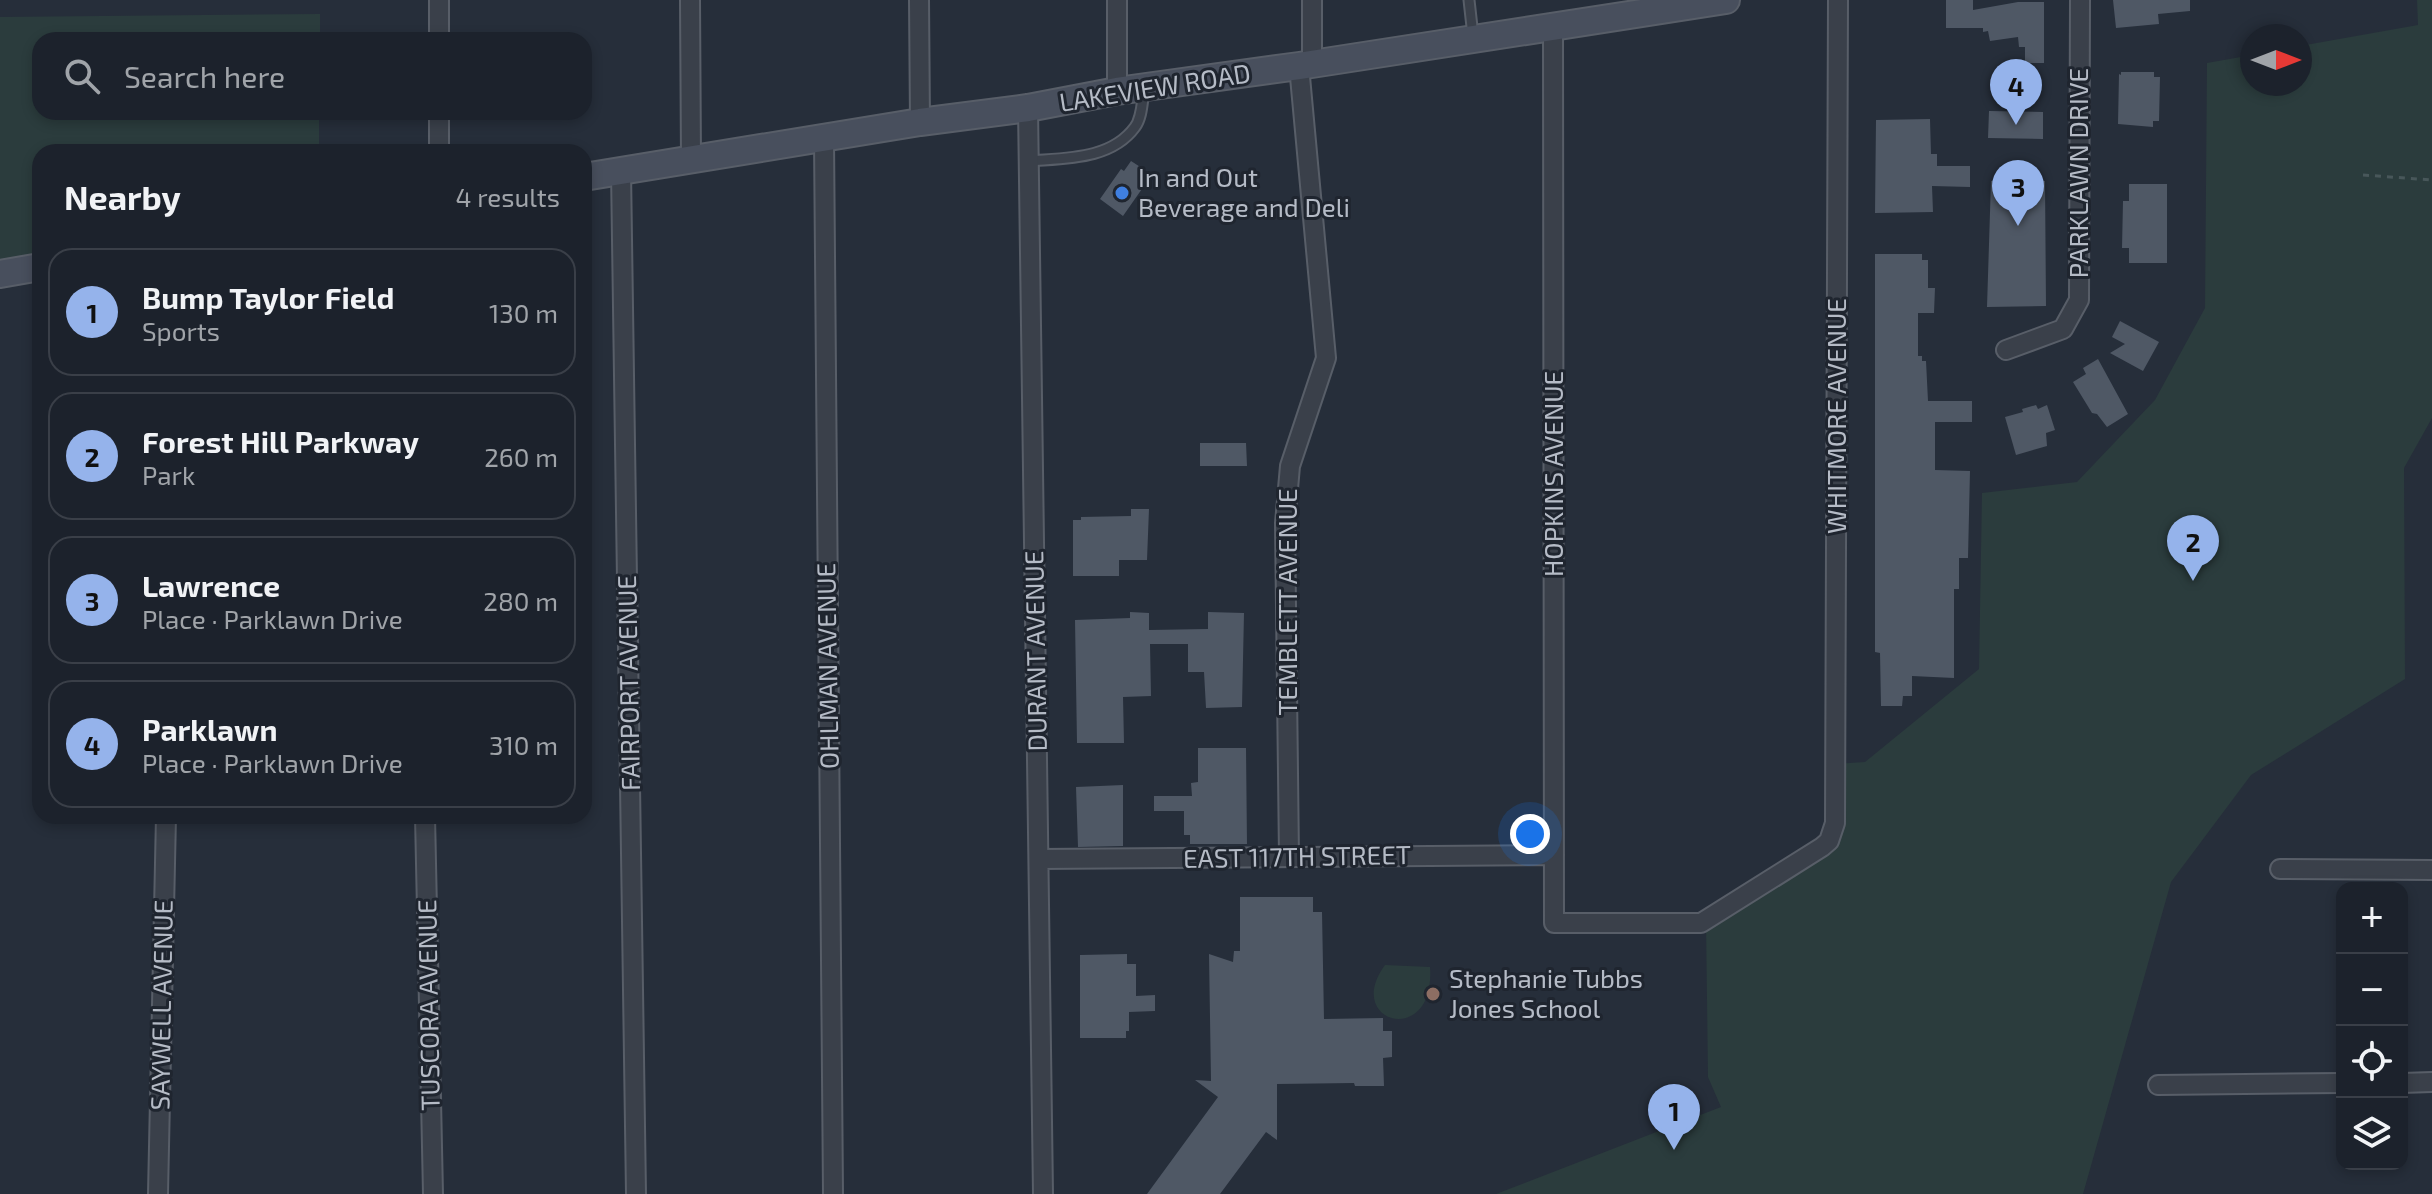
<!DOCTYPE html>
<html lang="en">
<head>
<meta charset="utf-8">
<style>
	:root { --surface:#1c222c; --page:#292f38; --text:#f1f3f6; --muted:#a0a4a9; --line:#3a3f48; --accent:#95b3eb }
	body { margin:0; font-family:"Exo 2",sans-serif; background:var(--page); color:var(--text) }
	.controls { position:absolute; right:24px; bottom:24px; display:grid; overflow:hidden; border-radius:16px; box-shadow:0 4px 12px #0003 }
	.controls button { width:72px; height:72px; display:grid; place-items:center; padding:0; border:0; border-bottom:2px solid var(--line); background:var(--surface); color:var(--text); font:40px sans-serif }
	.compass { position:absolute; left:2240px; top:24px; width:72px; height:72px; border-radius:50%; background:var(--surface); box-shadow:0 4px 12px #0003; rotate:90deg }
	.you { position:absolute; left:1530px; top:834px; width:28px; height:28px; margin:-20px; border:6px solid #fff; border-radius:50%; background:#1a73e8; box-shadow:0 0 0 12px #1a73e833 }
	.badge { display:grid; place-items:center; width:52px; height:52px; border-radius:50%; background:var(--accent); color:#111; font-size:26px; font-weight:700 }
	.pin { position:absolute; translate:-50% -66px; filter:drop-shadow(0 2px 4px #0008) }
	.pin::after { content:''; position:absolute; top:42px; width:28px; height:24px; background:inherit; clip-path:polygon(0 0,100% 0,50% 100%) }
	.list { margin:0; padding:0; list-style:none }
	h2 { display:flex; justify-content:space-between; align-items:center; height:104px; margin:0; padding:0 32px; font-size:34px }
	h2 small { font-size:26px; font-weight:400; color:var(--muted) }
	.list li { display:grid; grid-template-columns:52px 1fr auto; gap:24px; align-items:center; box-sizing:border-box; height:128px; margin:0 16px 16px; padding:0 16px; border:2px solid var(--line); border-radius:24px }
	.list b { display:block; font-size:30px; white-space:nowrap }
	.list p { margin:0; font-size:26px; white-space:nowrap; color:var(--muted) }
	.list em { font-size:26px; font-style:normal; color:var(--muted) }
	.icon { flex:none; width:44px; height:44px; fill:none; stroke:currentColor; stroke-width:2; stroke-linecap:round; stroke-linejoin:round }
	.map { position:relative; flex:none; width:2432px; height:1194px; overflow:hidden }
	.search { position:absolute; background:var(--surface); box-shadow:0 4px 12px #0003; left:32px; top:32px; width:560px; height:88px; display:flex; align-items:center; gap:20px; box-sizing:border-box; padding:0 28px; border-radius:24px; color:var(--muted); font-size:30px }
	.panel { position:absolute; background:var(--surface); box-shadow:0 4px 12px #0003; left:32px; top:144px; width:560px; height:680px; border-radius:24px }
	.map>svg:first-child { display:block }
</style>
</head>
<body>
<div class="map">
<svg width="2432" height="1194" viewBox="0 0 2432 1194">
	<rect width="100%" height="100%" fill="#262e3a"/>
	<!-- green -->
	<path fill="#2b3c3d" d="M2417 0H2432V418L2404 468 2405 679 2251 775 2171 882 2083 1194H1496L1721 1107 1708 1077 1706 921 1822 847 1835 764 1865 762 1979 669 1982 493 2077 482 2155 400 2205 308 2207 63 2252 55V84H2300V46L2418 25Z
		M320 14V40H40V112H319V152H40V267L0 274V17Z
		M1385 965 1430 967C1436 1049 1342 1023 1385 965Z"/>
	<!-- building -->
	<path fill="#4f5865" d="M1946 0H1973V10L2018 2H2044V63H2025V47H2019L2018 37 1990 41 1988 31 1983 32V28H1946Z
		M2113 0H2190V11L2158 14 2159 24 2116 28Z
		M2121 72H2154V77H2160L2159 121H2153V127L2118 124 2119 74 2121 75Z
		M1989 111 2043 112V139L1988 138Z
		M1930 119 1931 154H1937V166H1970V187L1932 186 1933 212 1875 213 1876 120Z
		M1131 161 1145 170 1138 181 1144 186 1123 216 1100 199 1121 169 1124 171Z
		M1991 181H2045L2046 306 1987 307Z
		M2129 184H2167V263H2129V248H2122L2123 201H2129Z
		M1875 254H1922V260H1928V288H1935L1934 313H1918V356H1922V361H1926L1928 401H1972V422H1935V470L1970 471 1968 558H1959V589H1954V678L1912 676V696H1903L1902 706H1881L1880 653 1875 652Z
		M2120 321 2159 342 2143 371 2110 353 2125 344 2112 337Z
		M2098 359 2128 414 2107 427 2097 414 2092 413 2073 382 2086 374 2083 368Z
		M2036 405 2038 409 2047 405 2055 430 2046 433 2047 446 2016 455 2005 417 2023 412 2022 409Z
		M1200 443H1246L1247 466H1200Z
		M1131 509H1149L1147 560H1119V576H1073V520H1081V517L1131 516Z
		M1130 612 1149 613V630L1208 629V612L1244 613 1242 707 1206 708 1204 672H1188V644H1150L1151 696 1123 697 1124 743H1077L1075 620 1130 618Z
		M1198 748H1246L1247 844H1190V835H1184V811H1154V796H1192L1191 783 1198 782Z
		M1123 785V846L1078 847 1076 787Z
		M1240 897H1313V912H1322L1324 1019 1383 1018V1031H1392V1057L1383 1058 1384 1086H1355L1354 1083 1277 1084V1140L1266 1132 1220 1194H1147L1218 1097 1195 1080 1211 1081 1209 954 1233 962 1234 951H1240Z
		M1127 954V964H1136V996L1155 995V1011L1129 1012V1031H1126V1038H1080V955Z"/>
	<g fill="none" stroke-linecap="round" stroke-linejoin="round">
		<!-- lane casing -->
		<g stroke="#585e68" stroke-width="13">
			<path id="lane" d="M1469 0 1473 36
				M1029 161C1065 158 1111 160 1135 127 1142 118 1142 102 1144 91"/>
		</g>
		<!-- street casing -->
		<g stroke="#585e68" stroke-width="22">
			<path id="street" d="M439 0V40
				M690 0 691 160
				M919 0 920 122
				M1117 0V91
				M1312 0V62
				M1553 25 1554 923H1701L1822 847 1829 841 1835 823 1838 0
				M1028 108 1043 1194
				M439 112V152
				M824 139 833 1194
				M621 171 636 1194
				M2006 350 2063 329 2079 300 2080 0
				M425 816 433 1194
				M1289 857 1285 523 1290 466 1326 358 1299 66
				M1039 859 1554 855
				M2280 869 2432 870
				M2402 1083 2432 1082
				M2158 1085 2342 1083
				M158 1194 166 816"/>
		</g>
		<!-- secondary casing -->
		<g stroke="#585e68" stroke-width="30">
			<path id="secondary" d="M584 177 920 122 1028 108 1117 91 1299 66 1726 0
				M0 274 40 267"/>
		</g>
		<!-- path -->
		<path stroke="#48575a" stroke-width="3" stroke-dasharray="6 6" stroke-linecap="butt" d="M2363 175 2432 180"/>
		<!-- lane -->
		<use href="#lane" stroke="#3a404a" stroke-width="9"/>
		<!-- street -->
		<use href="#street" stroke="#3a404a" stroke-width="18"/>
		<!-- secondary -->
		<use href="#secondary" stroke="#484f5d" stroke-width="26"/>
	</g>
	<!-- markers -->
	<circle fill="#3f7fe0" stroke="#1f252f" stroke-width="3" cx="1122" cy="193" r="8"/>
	<circle fill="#8d6e63" stroke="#1f252f" stroke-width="3" cx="1433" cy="994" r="8"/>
	<g text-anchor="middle" stroke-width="6" stroke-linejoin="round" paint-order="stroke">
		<!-- street labels -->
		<g font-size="26" fill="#b5bbc6" stroke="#1f252f">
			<text transform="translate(1155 88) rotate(-9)" y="9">LAKEVIEW ROAD</text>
			<text transform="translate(2079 173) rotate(-90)" y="9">PARKLAWN DRIVE</text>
			<text transform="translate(1837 416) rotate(-90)" y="9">WHITMORE AVENUE</text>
			<text transform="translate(1554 474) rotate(-90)" y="9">HOPKINS AVENUE</text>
			<text transform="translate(1288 602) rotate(-90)" y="9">TEMBLETT AVENUE</text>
			<text transform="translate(1036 651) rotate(-91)" y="9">DURANT AVENUE</text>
			<text transform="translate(828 666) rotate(-91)" y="9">OHLMAN AVENUE</text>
			<text transform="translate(629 683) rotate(-91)" y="9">FAIRPORT AVENUE</text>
			<text transform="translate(1297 857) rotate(-1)" y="9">EAST 117TH STREET</text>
			<text transform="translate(162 1005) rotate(-89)" y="9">SAYWELL AVENUE</text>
			<text transform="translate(429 1005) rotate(-91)" y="9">TUSCORA AVENUE</text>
		</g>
		<!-- poi labels -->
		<g font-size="26" fill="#b5bbc6" stroke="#1f252f" text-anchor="start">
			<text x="1138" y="187">In and Out<tspan x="1138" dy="30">Beverage and Deli</tspan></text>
			<text x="1449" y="988">Stephanie Tubbs<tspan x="1449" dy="30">Jones School</tspan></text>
		</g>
	</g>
</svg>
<div class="controls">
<button>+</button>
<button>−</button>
<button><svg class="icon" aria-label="locate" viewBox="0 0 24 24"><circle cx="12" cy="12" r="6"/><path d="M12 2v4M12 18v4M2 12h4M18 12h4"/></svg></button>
<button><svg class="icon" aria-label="layers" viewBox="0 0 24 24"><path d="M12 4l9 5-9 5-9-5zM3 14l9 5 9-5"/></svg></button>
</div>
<svg class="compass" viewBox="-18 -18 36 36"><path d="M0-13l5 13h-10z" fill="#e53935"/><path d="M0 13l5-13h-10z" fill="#a0a4a9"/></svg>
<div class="you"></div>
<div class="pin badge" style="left:1674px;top:1150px">1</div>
<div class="pin badge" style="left:2193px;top:581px">2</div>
<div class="pin badge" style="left:2018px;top:226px">3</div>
<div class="pin badge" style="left:2016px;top:125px">4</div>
<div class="search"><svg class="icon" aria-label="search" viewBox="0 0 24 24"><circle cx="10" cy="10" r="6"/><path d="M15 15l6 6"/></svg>Search here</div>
<section class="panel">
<h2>Nearby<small>4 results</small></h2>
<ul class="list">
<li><span class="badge">1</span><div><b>Bump Taylor Field</b><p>Sports</p></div><em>130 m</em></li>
<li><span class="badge">2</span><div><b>Forest Hill Parkway</b><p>Park</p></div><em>260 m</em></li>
<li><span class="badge">3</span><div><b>Lawrence</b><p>Place · Parklawn Drive</p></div><em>280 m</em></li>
<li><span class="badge">4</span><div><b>Parklawn</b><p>Place · Parklawn Drive</p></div><em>310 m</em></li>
</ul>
</section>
</div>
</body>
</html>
